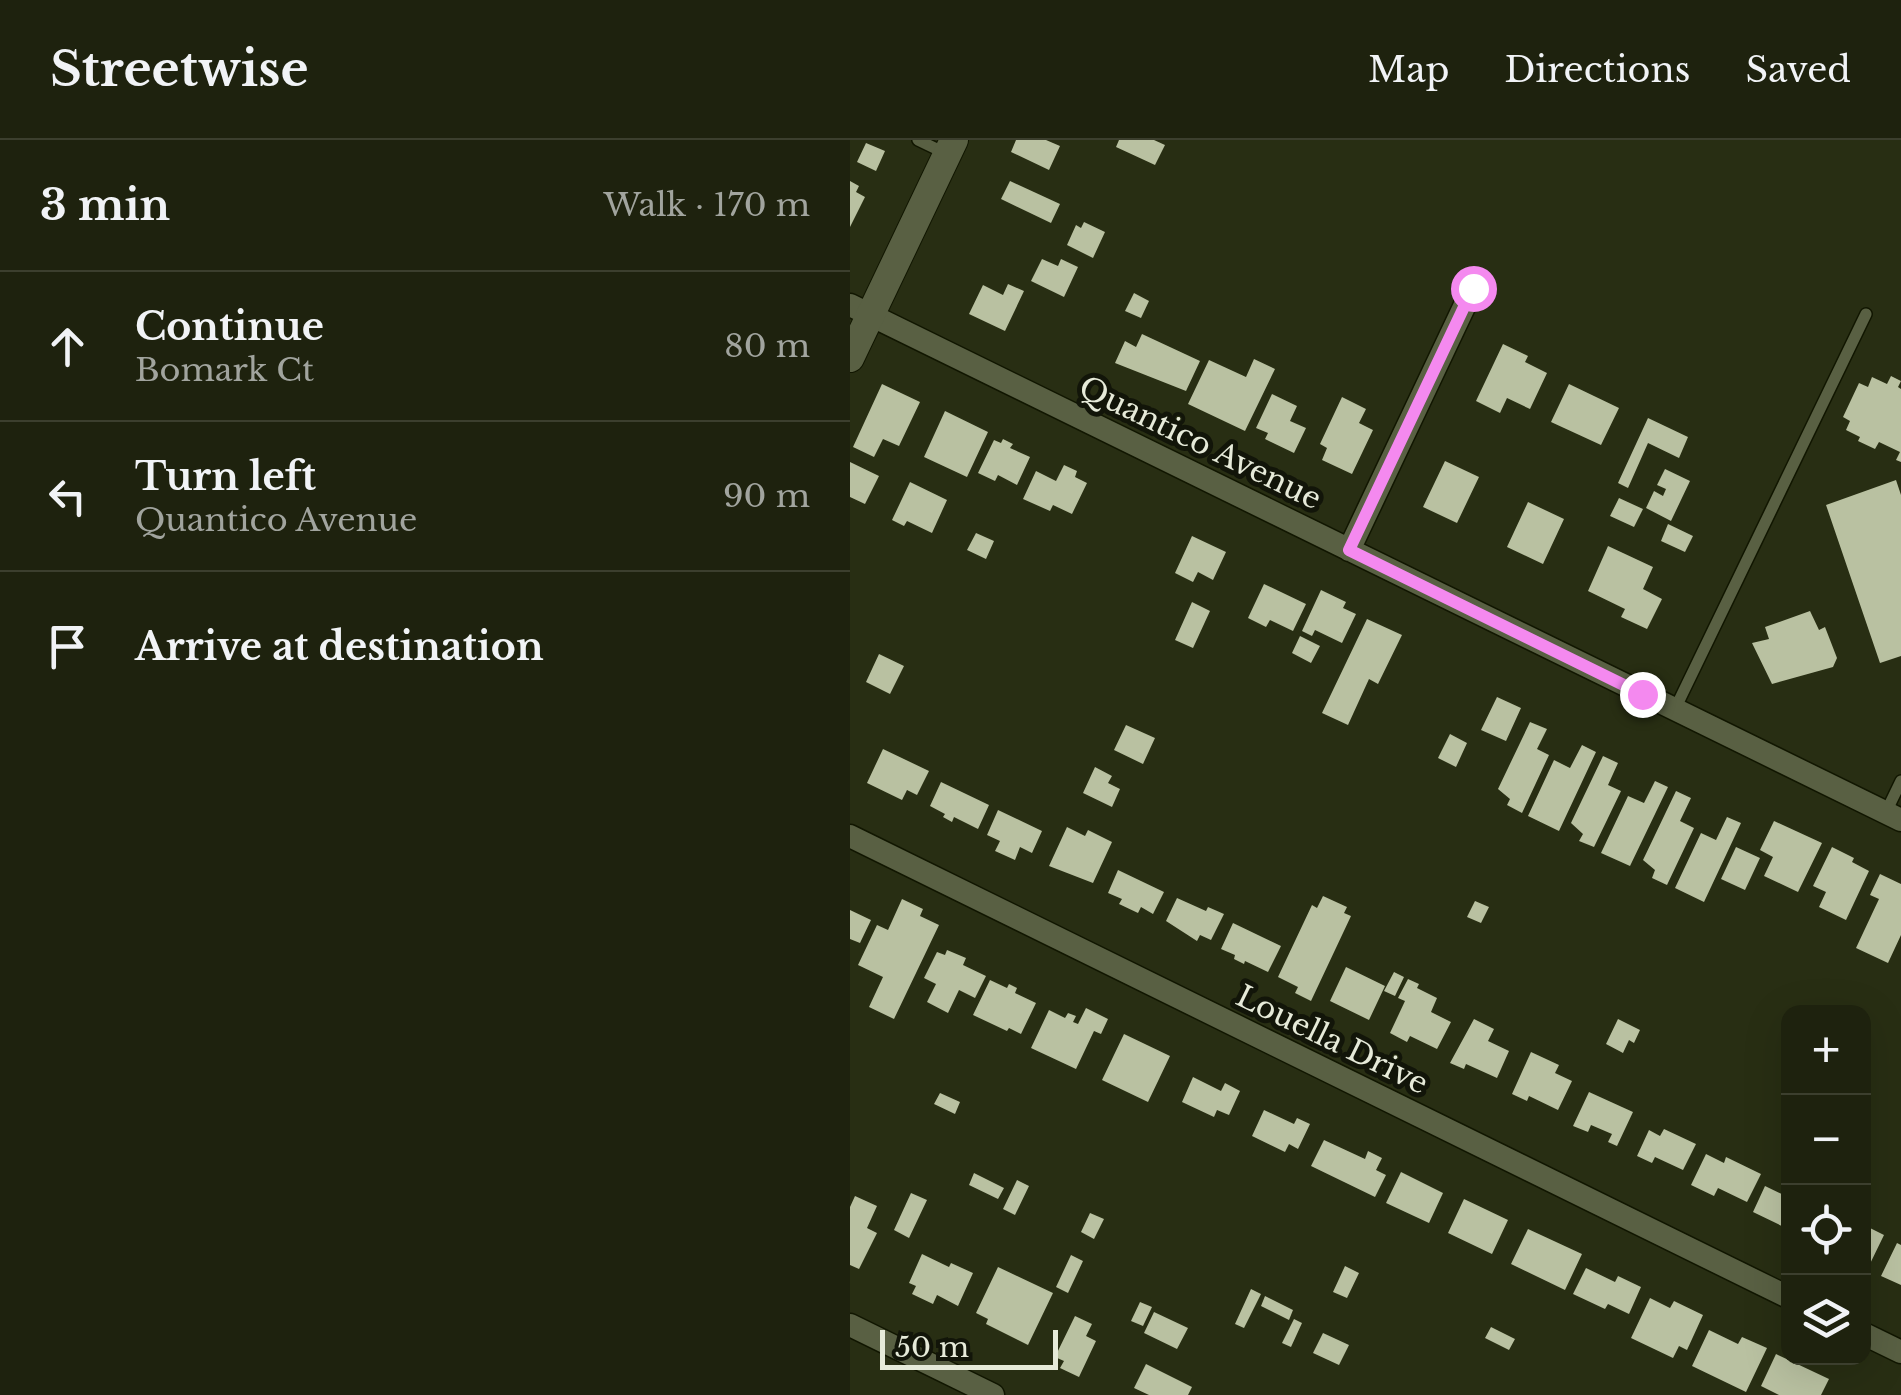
<!DOCTYPE html>
<html lang="en">
<head>
<meta charset="utf-8">
<style>
	:root { --surface:#1e220e; --page:#262a17; --text:#f1f3f6; --muted:#a1a49e; --line:#3c3f2e }
	body { margin:0; font-family:"Libre Baskerville",serif; background:var(--page); color:var(--text) }
	.controls { position:absolute; right:30px; bottom:30px; display:grid; overflow:hidden; border-radius:20px; box-shadow:0 10px 40px #0002 }
	.controls button { width:90px; height:90px; display:grid; place-items:center; padding:0; border:0; border-bottom:2px solid var(--line); background:var(--surface); color:var(--text); font:50px sans-serif }
	.scale { position:absolute; left:30px; bottom:25px; width:178px; box-sizing:border-box; padding-left:10px; border:5px solid #e6ead9; border-top:0; font-size:28px; line-height:35px; white-space:nowrap; color:#e6ead9; -webkit-text-stroke:8px #121509; paint-order:stroke }
	.stop { position:absolute; width:30px; height:30px; margin:-22px; border:8px solid #f489ef; border-radius:50%; background:#fff }
	.stop.end { background:#f489ef; border-color:#fff; box-shadow:0 2px 10px #0008 }
	.list { margin:0; padding:0; list-style:none }
	h2 { display:flex; justify-content:space-between; align-items:center; height:130px; margin:0; padding:0 40px; font-size:42px }
	h2 small { font-size:32px; font-weight:400; color:var(--muted) }
	.list li { display:grid; grid-template-columns:65px 1fr auto; gap:30px; align-items:center; box-sizing:border-box; height:150px; padding:0 40px; border-top:2px solid var(--line) }
	.list b { display:block; font-size:38px; white-space:nowrap }
	.list p { margin:0; font-size:32px; white-space:nowrap; color:var(--muted) }
	.list em { font-size:32px; font-style:normal; color:var(--muted) }
	.icon { flex:none; width:55px; height:55px; fill:none; stroke:currentColor; stroke-width:2; stroke-linecap:round; stroke-linejoin:round }
	.map { position:relative; flex:none; width:1051px; height:1255px; overflow:hidden }
	header { display:flex; align-items:center; gap:60px; box-sizing:border-box; height:140px; padding:0 50px; background:var(--surface); border-bottom:2px solid var(--line) }
	header strong { font-size:48px }
	nav { display:flex; gap:55px; margin-inline-start:auto; font-size:35px }
	main { display:flex }
	aside { flex:1; background:var(--surface) }
	.map>svg:first-child { display:block }
</style>
</head>
<body>
<header>
<strong>Streetwise</strong>
<nav><a>Map</a><a>Directions</a><a>Saved</a></nav>
</header>
<main>
<aside>
<h2>3 min<small>Walk · 170 m</small></h2>
<ul class="list">
<li><svg class="icon" aria-label="ahead" viewBox="0 0 24 24"><path d="M12 20V5M6 11l6-6 6 6"/></svg><div><b>Continue</b><p>Bomark Ct</p></div><em>80 m</em></li>
<li><svg class="icon" aria-label="left" viewBox="0 0 24 24"><path d="M17 20v-9H6M10 6l-5 5 5 5"/></svg><div><b>Turn left</b><p>Quantico Avenue</p></div><em>90 m</em></li>
<li><svg class="icon" aria-label="arrive" viewBox="0 0 24 24"><path d="M6 21V4h12l-3 4 3 4H6"/></svg><div><b>Arrive at destination</b></div></li>
</ul>
</aside>
<div class="map">
<svg width="1051" height="1255" viewBox="0 0 1051 1255">
	<rect width="100%" height="100%" fill="#282e13"/>
	<!-- building -->
	<path fill="#b9c1a1" d="M166 0H196L210 6 199 30 161 12Z
		M269 0H304L315 5 305 25 266 7Z
		M16 3 35 11 26 31 7 22Z
		M0 41 9 46 6 52 15 57 0 87Z
		M160 41 210 64 201 83 151 59Z
		M234 82 255 92 243 118 217 105 226 85 231 88Z
		M192 119 208 126 211 119 228 127 214 157 181 141Z
		M158 144 174 151 155 191 119 174 133 145 153 155Z
		M284 153 299 161 291 178 275 171Z
		M292 194 350 221 336 251 265 223 275 201 286 207Z
		M653 204 678 216 675 222 697 233 680 269 657 258 650 273 626 261Z
		M404 219 425 229 395 291 338 264 359 220 396 237Z
		M1041 236 1051 241 1048 247 1051 249V322L1046 320 1050 312 1029 302 1025 309 1008 301 1010 297 996 290 1000 281 993 277 1009 243 1018 247 1022 237 1037 244Z
		M32 244 70 262 49 306 33 299 24 317 3 307Z
		M719 244 769 268 751 305 701 282Z
		M422 254 447 266 440 281 456 288 444 313 415 299 418 293 406 288Z
		M492 257 516 269 509 283 523 290 502 334 472 320 477 308 470 304Z
		M95 271 138 292 117 337 74 317Z
		M798 278 838 297 829 318 798 303 778 348 768 343Z
		M153 299 163 304 160 308 180 317 167 345 148 335 145 341 128 333 144 300 151 303Z
		M595 321 629 337 607 383 573 367Z
		M0 322 29 336 15 364 0 357Z
		M214 325 227 331 225 337 237 343 222 374 203 365 200 371 173 359 186 331 206 341Z
		M815 329 840 341 821 381 796 368 804 351 813 356 816 349 807 345Z
		M1046 340 1051 355V516L1030 523 976 365Z
		M60 342 97 360 82 393 57 381 54 386 42 380Z
		M769 358 793 369 784 387 760 376Z
		M678 362 714 379 693 424 657 407Z
		M818 384 843 396 835 412 811 401Z
		M126 393 144 401 136 419 117 410Z
		M342 396 376 412 363 440 348 432 343 442 325 433Z
		M758 406 803 427 793 449 812 459 797 489 771 477 775 469 738 451Z
		M414 444 456 464 443 491 420 480 416 487 398 478Z
		M471 450 496 462 493 468 506 474 492 503 465 490 462 496 452 491Z
		M342 462 360 471 343 508 325 500Z
		M960 471 969 490 975 487 987 518 983 527 922 544 902 503 919 499 915 487Z
		M517 479 552 495 528 544 519 539 498 585 472 573Z
		M450 496 470 506 461 523 442 513Z
		M29 514 54 526 40 554 16 542Z
		M647 557 671 568 656 601 631 590Z
		M680 582 697 589 687 609 699 615 672 673 657 665 660 659 648 649Z
		M276 585 305 598 293 624 264 610Z
		M600 594 617 603 606 627 588 618Z
		M732 605 746 612 709 691 678 676 704 620 720 628Z
		M33 609 79 631 67 655 57 650 52 660 17 643Z
		M753 616 768 623 758 645 771 651 744 707 729 701 733 694 721 683Z
		M245 627 262 636 258 643 270 649 262 667 233 653Z
		M805 641 818 647 780 726 751 713 778 656 794 663Z
		M91 642 139 665 128 689 104 677 102 682 93 677 95 674 80 666Z
		M826 651 841 658 830 681 844 688 817 745 802 738 805 730 793 720Z
		M148 670 192 691 182 713 170 707 165 720 145 711 150 701 137 695Z
		M877 677 891 683 854 762 825 748 851 693 866 700Z
		M924 681 972 703 948 752 914 736 923 717 910 710Z
		M217 687 235 696 238 690 262 702 243 743 199 726Z
		M886 707 910 718 895 750 871 739Z
		M982 707 1004 718 1002 722 1019 731 996 780 969 767 976 752 963 746Z
		M268 730 314 752 303 774 291 767 288 773 269 764 272 759 258 753Z
		M1030 734 1051 744V795L1038 823 1006 808 1029 759 1020 755Z
		M473 756 497 767 494 773 501 776 461 861 445 853 448 847 428 837 462 765 467 768Z
		M327 758 356 771 358 767 374 774 361 800 350 795 347 801 316 781Z
		M52 759 73 769 70 776 89 785 44 879 19 867 33 837 8 825 27 785 38 790Z
		M625 761 639 767 631 783 617 777Z
		M0 770 21 780 10 803 0 799Z
		M383 783 431 806 418 832 395 821 394 824 384 819 385 815 371 809Z
		M97 810 116 818 113 825 136 836 125 858 109 850 98 873 77 862 86 844 74 838 87 812 95 815Z
		M496 827 535 846 519 880 480 861Z
		M544 832 554 837 545 856 534 851Z
		M558 839 569 844 567 848 587 858 581 872 601 882 587 909 560 896 557 902 540 893 555 861 548 858Z
		M140 840 157 848 159 844 167 848 165 853 186 863 171 894 159 888 157 891 123 875Z
		M236 868 258 879 251 894 244 891 226 929 181 908 199 870 215 878 218 873 226 876 223 882 228 884Z
		M624 879 644 889 638 901 659 911 647 938 616 924 614 929 600 923Z
		M768 879 790 890 784 903 779 900 773 913 756 904Z
		M274 894 320 916 298 962 252 940Z
		M681 912 709 925 705 933 722 941 708 970 679 956 677 961 662 954Z
		M343 937 371 951 375 943 390 951 379 975 367 970 364 977 332 962Z
		M739 952 783 972 767 1006 758 1002 762 994 741 985 738 992 723 986Z
		M90 953 110 962 105 974 84 964Z
		M414 970 444 984 447 978 460 984 448 1009 439 1004 435 1012 402 996Z
		M814 989 846 1004 833 1030 805 1017 802 1023 787 1016 799 990 810 996Z
		M474 1000 515 1019 518 1011 532 1018 526 1030 536 1035 525 1057 461 1026Z
		M856 1014 874 1023 876 1017 911 1034 897 1062 868 1048 864 1056 841 1045Z
		M551 1032 593 1053 579 1083 536 1063Z
		M124 1033 154 1048 148 1059 119 1045Z
		M167 1040 179 1046 165 1075 153 1069Z
		M915 1046 936 1056 938 1050V1089L903 1072Z
		M61 1053 77 1060 59 1098 44 1090Z
		M5 1056 27 1066 17 1088 27 1093 9 1129 0 1125V1067Z
		M614 1059 658 1080 642 1114 598 1093Z
		M240 1073 254 1079 244 1099 231 1092Z
		M1014 1085 1034 1095 1016 1132 1014 1131Z
		M678 1089 732 1114 715 1150 661 1124Z
		M1047 1103 1051 1105V1145L1031 1136Z
		M72 1114 99 1127 101 1123 123 1133 108 1166 87 1155 83 1164 62 1154 66 1146 59 1143Z
		M221 1115 233 1121 218 1153 206 1147Z
		M495 1126 509 1133 497 1158 483 1152Z
		M148 1127 203 1153 178 1205 136 1184 138 1179 126 1173Z
		M736 1128 765 1142 768 1136 791 1147 779 1174 758 1164 755 1169 723 1154Z
		M401 1149 411 1154 394 1188 385 1184Z
		M415 1156 443 1170 439 1180 411 1166Z
		M800 1158 820 1168 824 1161 853 1175 837 1210 829 1206 823 1218 781 1198Z
		M290 1162 302 1167 293 1186 281 1181Z
		M304 1172 338 1188 327 1209 294 1193Z
		M225 1176 242 1184 236 1196 246 1201 229 1237 210 1228 214 1221 205 1217Z
		M444 1179 452 1183 441 1207 432 1203Z
		M641 1187 665 1199 659 1210 635 1198Z
		M859 1190 888 1204 892 1197 917 1208 896 1252 842 1226Z
		M473 1193 499 1205 489 1225 463 1213Z
		M926 1214 979 1239 971 1255H929L911 1246Z
		M296 1224 342 1247 338 1255H299L284 1248Z"/>
	<g fill="none" stroke-linecap="round" stroke-linejoin="round">
		<!-- service casing -->
		<g stroke="#111600" stroke-width="14">
			<path id="service" d="M68 0 95 13
				M825 569 1016 174
				M1036 672 1051 641"/>
		</g>
		<!-- minor casing -->
		<g stroke="#111600" stroke-width="25">
			<path id="minor" d="M0 165 1051 680
				M499 410 623 148
				M0 696 938 1157
				M0 1185 143 1255
				M1014 1194 1051 1212"/>
		</g>
		<!-- tertiary casing -->
		<g stroke="#111600" stroke-width="30">
			<path id="tertiary" d="M0 218 104 0"/>
		</g>
		<!-- service -->
		<use href="#service" stroke="#596043" stroke-width="11"/>
		<!-- minor -->
		<use href="#minor" stroke="#596043" stroke-width="22"/>
		<!-- tertiary -->
		<use href="#tertiary" stroke="#596043" stroke-width="28"/>
	</g>
	<g fill="none" stroke-linecap="round" stroke-linejoin="round">
		<!-- route -->
		<path stroke="#f489ef" stroke-width="12" d="M623 148 499 410 792 554"/>
	</g>
	<g text-anchor="middle" stroke-width="10" stroke-linejoin="round" paint-order="stroke">
		<!-- street labels -->
		<g font-size="30" fill="#e6ead9" stroke="#121509">
			<text transform="translate(350 303) rotate(26)" y="10">Quantico Avenue</text>
			<text transform="translate(482 900) rotate(26)" y="10">Louella Drive</text>
		</g>
	</g>
</svg>
<div class="controls">
<button>+</button>
<button>−</button>
<button><svg class="icon" aria-label="locate" viewBox="0 0 24 24"><circle cx="12" cy="12" r="6"/><path d="M12 2v4M12 18v4M2 12h4M18 12h4"/></svg></button>
<button><svg class="icon" aria-label="layers" viewBox="0 0 24 24"><path d="M12 4l9 5-9 5-9-5zM3 14l9 5 9-5"/></svg></button>
</div>
<div class="scale">50 m</div>
<div class="stop" style="left:623px;top:148px"></div>
<div class="stop end" style="left:792px;top:554px"></div>
</div>
</main>
</body>
</html>
